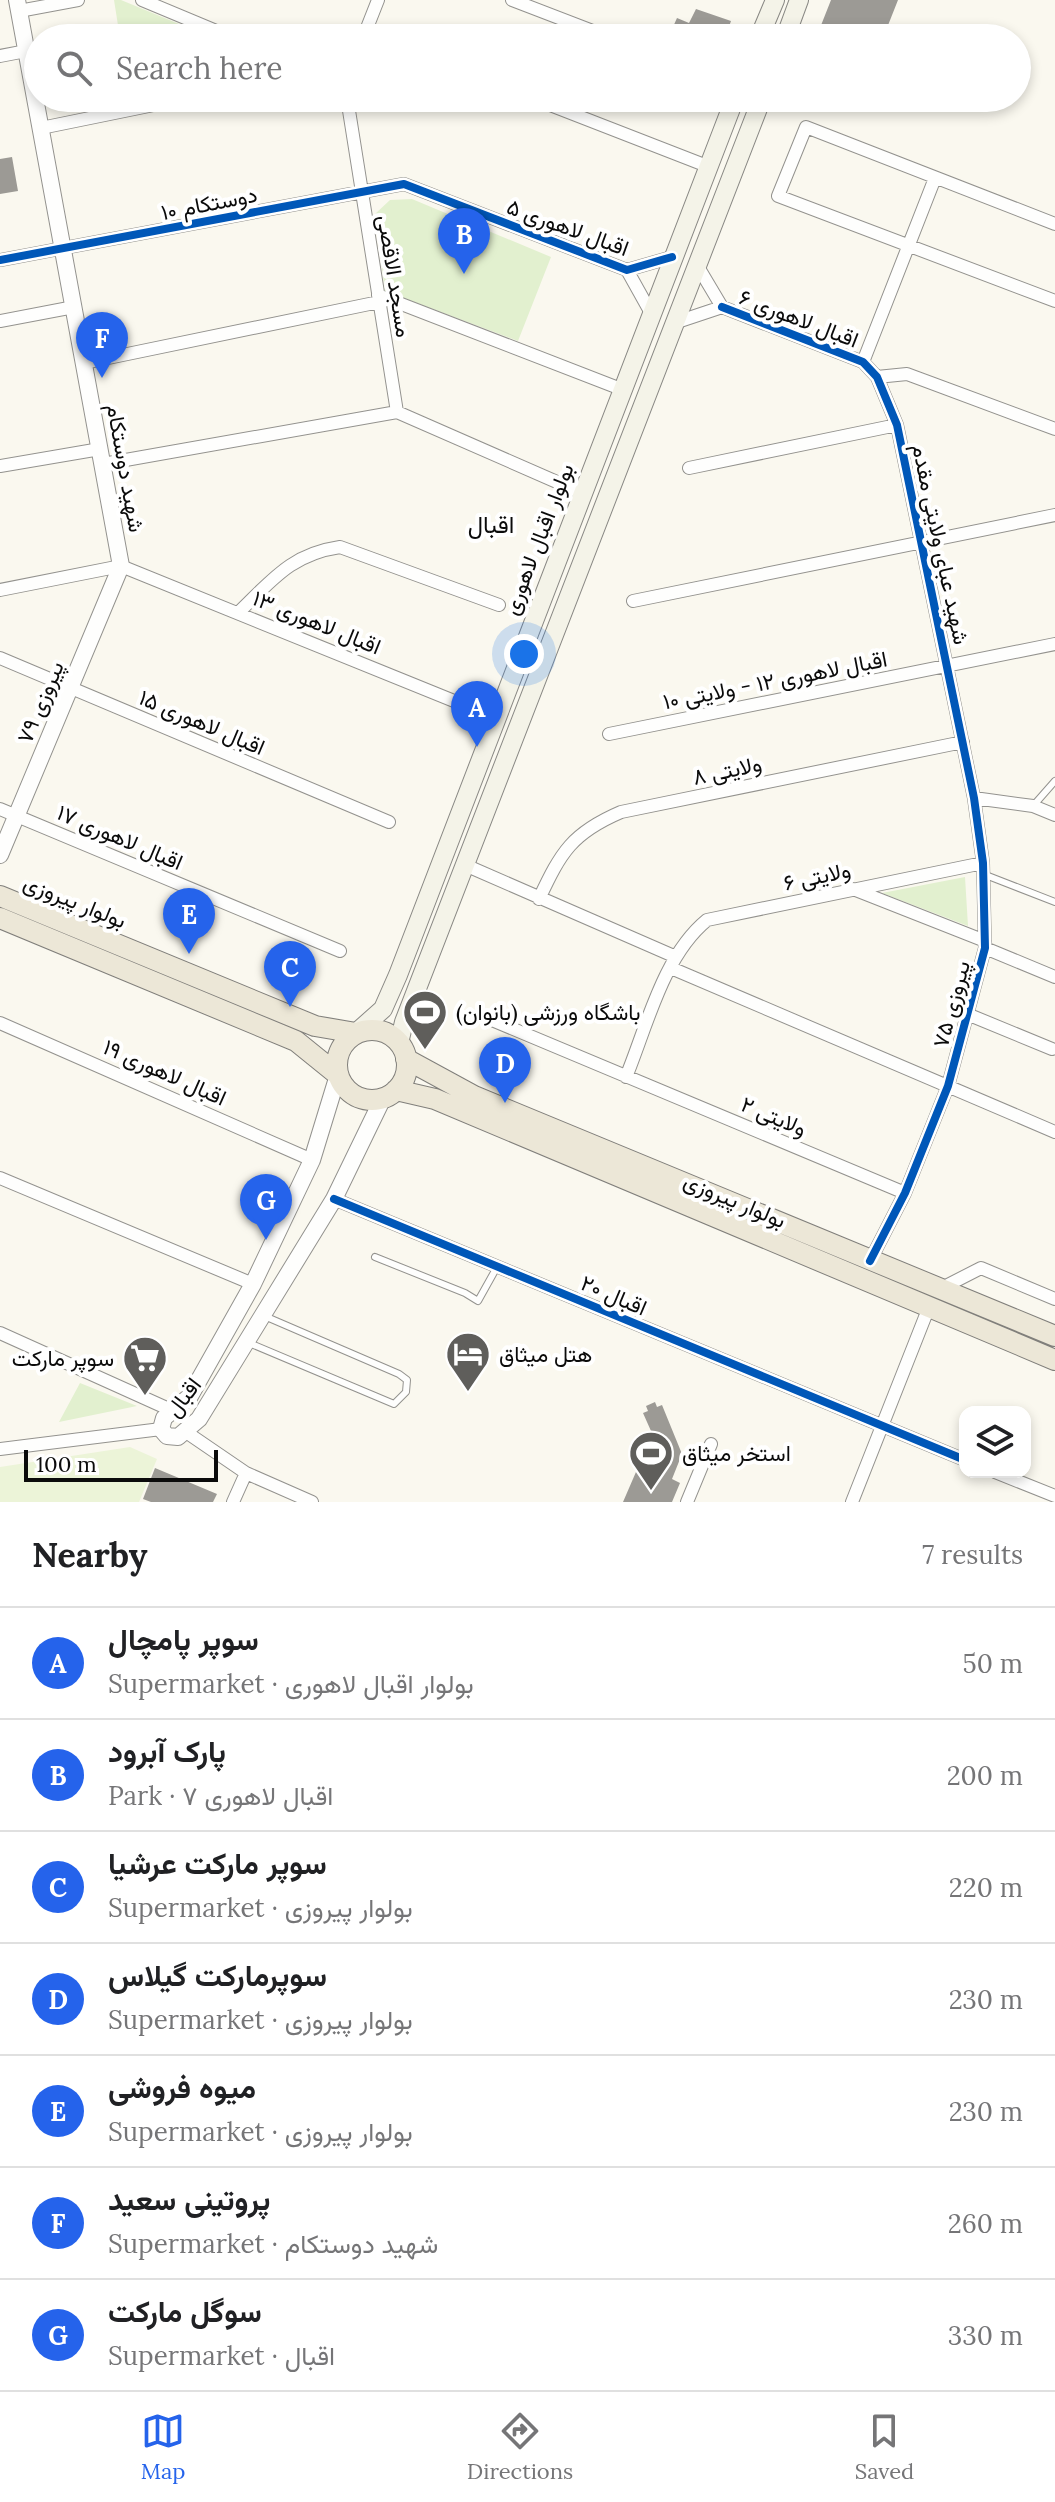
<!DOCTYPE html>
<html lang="en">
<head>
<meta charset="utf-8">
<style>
	:root { --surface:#fff; --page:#f2f2f2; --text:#202124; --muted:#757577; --line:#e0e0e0; --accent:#2563eb }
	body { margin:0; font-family:Lora,Vazirmatn,serif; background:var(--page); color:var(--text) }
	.controls { position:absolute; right:24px; bottom:24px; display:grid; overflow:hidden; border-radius:16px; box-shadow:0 4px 12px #0003 }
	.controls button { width:72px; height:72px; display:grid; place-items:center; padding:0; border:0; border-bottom:2px solid var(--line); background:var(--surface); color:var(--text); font:40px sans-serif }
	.scale { position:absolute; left:24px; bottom:20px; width:194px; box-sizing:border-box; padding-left:8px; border:4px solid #0b0b0b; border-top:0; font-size:22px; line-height:28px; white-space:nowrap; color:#0b0b0b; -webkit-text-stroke:6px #fff; paint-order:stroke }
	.you { position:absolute; left:524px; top:654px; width:28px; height:28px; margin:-20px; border:6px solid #fff; border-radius:50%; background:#1a73e8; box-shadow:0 0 0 12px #1a73e833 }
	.badge { display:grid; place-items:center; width:52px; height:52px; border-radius:50%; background:var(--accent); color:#fff; font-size:26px; font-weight:700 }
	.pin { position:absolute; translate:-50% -66px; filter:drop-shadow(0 2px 4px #0008) }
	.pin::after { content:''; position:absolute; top:42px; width:28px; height:24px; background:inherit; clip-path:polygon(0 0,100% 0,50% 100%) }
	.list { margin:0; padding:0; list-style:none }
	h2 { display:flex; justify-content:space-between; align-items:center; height:104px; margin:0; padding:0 32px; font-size:34px }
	h2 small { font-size:26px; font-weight:400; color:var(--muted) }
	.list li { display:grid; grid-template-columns:52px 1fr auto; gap:24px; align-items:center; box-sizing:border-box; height:112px; padding:0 32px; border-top:2px solid var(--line) }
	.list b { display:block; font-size:30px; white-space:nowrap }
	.list p { margin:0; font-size:26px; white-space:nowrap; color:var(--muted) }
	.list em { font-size:26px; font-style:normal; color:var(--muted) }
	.icon { flex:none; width:44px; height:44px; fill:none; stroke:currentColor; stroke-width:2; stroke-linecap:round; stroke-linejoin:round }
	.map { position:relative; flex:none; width:1055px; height:1502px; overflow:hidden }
	.search { position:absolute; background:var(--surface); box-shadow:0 4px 12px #0003; left:24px; right:24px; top:24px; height:88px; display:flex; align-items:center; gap:20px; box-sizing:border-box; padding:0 28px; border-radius:44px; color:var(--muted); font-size:30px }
	.sheet { height:888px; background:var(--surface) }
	nav { display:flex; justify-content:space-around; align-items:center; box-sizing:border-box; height:112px; border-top:2px solid var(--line); background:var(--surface); font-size:22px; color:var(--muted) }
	nav a { display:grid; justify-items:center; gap:4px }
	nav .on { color:var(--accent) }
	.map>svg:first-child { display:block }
</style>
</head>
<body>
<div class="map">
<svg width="1055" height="1502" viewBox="0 0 1055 1502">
	<rect width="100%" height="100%" fill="#faf8ef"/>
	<!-- green -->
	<path fill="#e2f0cf" d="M114 0H121L213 38H120Z
		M412 199 551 257 518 341 385 291 375 214 390 200Z
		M965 877 968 926 882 893Z
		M80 1383 137 1406 59 1422Z"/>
	<!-- pitch -->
	<path fill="#ecf4d8" d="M130 1447 157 1459 139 1502H0V1467Z"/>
	<!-- building -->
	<path fill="#9c9a95" d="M831 0H898L883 38H816Z
		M696 9 731 21 725 38H668L677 18 689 23Z
		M12 157 18 191 0 194V159Z
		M655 1402 657 1407 662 1405 682 1454 672 1479 680 1483 672 1502H623L639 1465 646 1468 648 1452 655 1440 643 1413 648 1411 646 1406Z
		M155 1468 217 1494 213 1502H151L143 1499Z"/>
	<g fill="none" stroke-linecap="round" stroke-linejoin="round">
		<!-- service casing -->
		<g stroke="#93928e" stroke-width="8">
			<path id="service" d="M1033 806 1055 781
				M983 874 1055 902
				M375 1257 465 1293 478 1301 497 1267
				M249 1343 394 1404 406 1392 407 1380 399 1374 262 1315"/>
		</g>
		<!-- minor casing -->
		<g stroke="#93928e" stroke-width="14">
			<path id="minor" d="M142 0 233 38
				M512 0 611 38
				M19 11 78 0
				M363 38 378 0
				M0 56 26 51
				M347 98 397 412
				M532 98 707 166
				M41 128 188 98
				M1055 224 806 127 778 196 1055 301
				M0 260 404 184 627 270 672 257
				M697 265 722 307
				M627 270 651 313
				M378 295 621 389
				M722 307 863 362 877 377 897 425 974 798 983 863 985 948 948 1086 905 1193 870 1261
				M0 321 74 307
				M674 323 722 307
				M863 362 935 178
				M84 363 379 302
				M877 377 907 374 1055 429
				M397 412 582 493
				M103 464 397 412
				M0 466 100 449
				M689 468 897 425
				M0 590 121 566 496 718
				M633 601 1055 515
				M240 611C273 579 292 554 340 547L499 605
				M0 658 389 822
				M609 734 1055 644
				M974 798 1033 806 1055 815
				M0 809 340 951
				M465 865 676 957
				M853 889 985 941
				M539 899C561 852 572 833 621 812L963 742
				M985 948 1055 977
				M671 968 1055 1132
				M967 1014 1052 1049
				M480 1015 905 1193
				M0 1023 312 1160
				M626 1077C647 1026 663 956 707 920L983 863
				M0 1178 253 1284
				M334 1199 965 1460
				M938 1290 981 1268 1055 1299
				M0 1333 171 1410
				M186 1432 246 1473 312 1502
				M0 1449 161 1429
				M995 1472 1055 1496
				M233 1502 246 1473
				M687 1502 711 1444
				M852 1502 929 1307"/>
		</g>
		<!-- tertiary casing -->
		<g stroke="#93928e" stroke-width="18">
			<path id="tertiary" d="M0 855 121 566 17 0
				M338 1075 312 1160 253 1284 190 1396 164 1418 161 1429 167 1436 178 1437 199 1419 334 1199 383 1098"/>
		</g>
		<!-- secondary casing -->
		<g stroke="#898884" stroke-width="20">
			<path id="secondary" d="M759 38 775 0
				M785 38 799 0
				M356 1033 383 1009 398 975 735 98
				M399 1043 404 1022 762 98"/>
		</g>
		<!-- primary casing -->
		<g stroke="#807f7b" stroke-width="22">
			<path id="primary" d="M0 896 315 1026 356 1033
				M0 918 296 1041 338 1075
				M337 1065a35 35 0 1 1 70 0a35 35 0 1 1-70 0Z
				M406 1059 474 1096 1055 1336
				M396 1090 435 1099 1055 1360"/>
		</g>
		<!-- service -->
		<use href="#service" stroke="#fefefd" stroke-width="6"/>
		<!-- minor -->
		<use href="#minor" stroke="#fefefd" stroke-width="12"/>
		<!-- tertiary -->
		<use href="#tertiary" stroke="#fefefd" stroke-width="16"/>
		<!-- secondary -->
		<use href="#secondary" stroke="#f4f3e8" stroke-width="18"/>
		<!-- primary -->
		<use href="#primary" stroke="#ece7d7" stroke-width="20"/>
		<!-- cycleway casing -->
		<g stroke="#fff" stroke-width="13">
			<path id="cycleway" d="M0 260 404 184 627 270 672 257
				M722 307 863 362 877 377 897 425 974 798 983 863 985 948 948 1086 905 1193 870 1261
				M334 1199 965 1460"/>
		</g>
		<!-- cycleway -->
		<use href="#cycleway" stroke="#0057b8" stroke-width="8"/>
	</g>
	<!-- icons -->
	<defs>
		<g id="stadium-pin" transform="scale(2.3)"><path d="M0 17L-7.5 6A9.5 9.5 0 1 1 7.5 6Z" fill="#5f5e5b" stroke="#fff"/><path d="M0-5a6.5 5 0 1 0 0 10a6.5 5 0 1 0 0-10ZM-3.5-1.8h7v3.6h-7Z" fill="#fff"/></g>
		<g id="hotel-pin" transform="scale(2.3)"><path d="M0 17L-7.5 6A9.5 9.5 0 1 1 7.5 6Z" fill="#5f5e5b" stroke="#fff"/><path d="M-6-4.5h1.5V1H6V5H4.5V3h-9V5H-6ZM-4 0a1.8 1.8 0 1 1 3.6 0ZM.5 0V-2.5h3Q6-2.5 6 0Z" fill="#fff"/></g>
		<g id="supermarket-pin" transform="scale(2.3)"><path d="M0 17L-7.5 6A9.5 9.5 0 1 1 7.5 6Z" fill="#5f5e5b" stroke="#fff"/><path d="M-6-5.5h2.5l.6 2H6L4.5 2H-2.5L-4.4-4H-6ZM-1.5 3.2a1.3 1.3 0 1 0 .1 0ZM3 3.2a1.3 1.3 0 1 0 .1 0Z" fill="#fff"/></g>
	</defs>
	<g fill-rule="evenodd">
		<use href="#stadium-pin" x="425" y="1012"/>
		<use href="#hotel-pin" x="468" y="1354"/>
		<use href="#supermarket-pin" x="145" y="1358"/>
		<use href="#stadium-pin" x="651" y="1453"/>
	</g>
	<g text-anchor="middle" stroke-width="8" stroke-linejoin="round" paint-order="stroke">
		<!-- street labels -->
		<g font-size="22" fill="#0b0b0b" stroke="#fff">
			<text transform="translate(209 203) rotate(-11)" y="8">دوستکام ۱۰</text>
			<text transform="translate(568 227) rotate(20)" y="8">اقبال لاهوری ۵</text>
			<text transform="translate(395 276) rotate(81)" y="8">مسجد الاقصی</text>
			<text transform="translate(799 318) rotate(21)" y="8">اقبال لاهوری ۶</text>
			<text transform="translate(126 468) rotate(80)" y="8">شهید دوستکام</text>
			<text transform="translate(538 539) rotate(-69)" y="8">بولوار اقبال لاهوری</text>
			<text transform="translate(941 544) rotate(78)" y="8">شهید عبای ولایتی مقدم</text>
			<text transform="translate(317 622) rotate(22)" y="8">اقبال لاهوری ۱۳</text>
			<text transform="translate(775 680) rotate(-11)" y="8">اقبال لاهوری ۱۲ - ولایتی ۱۰</text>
			<text transform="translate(40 702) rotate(-67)" y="8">پیروزی ۷۹</text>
			<text transform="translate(202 722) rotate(23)" y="8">اقبال لاهوری ۱۵</text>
			<text transform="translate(727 770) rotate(-12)" y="8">ولایتی ۸</text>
			<text transform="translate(120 837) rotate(23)" y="8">اقبال لاهوری ۱۷</text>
			<text transform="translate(817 876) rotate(-12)" y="8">ولایتی ۶</text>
			<text transform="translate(75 901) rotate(22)" y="8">بولوار پیروزی</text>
			<text transform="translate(951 1004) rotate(-75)" y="8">پیروزی ۷۵</text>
			<text transform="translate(165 1072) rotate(24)" y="8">اقبال لاهوری ۱۹</text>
			<text transform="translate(774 1116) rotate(23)" y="8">ولایتی ۲</text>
			<text transform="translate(735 1200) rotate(23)" y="8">بولوار پیروزی</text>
			<text transform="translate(614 1295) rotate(23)" y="8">اقبال ۲۰</text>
			<text transform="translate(183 1397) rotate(-53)" y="8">اقبال</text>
		</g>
		<!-- poi labels -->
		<g font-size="22" fill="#0b0b0b" stroke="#fff" text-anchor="start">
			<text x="456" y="1020">باشگاه ورزشی (بانوان)</text>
			<text x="499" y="1362">هتل میثاق</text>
			<text x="114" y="1366" text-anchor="end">سوپر مارکت</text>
			<text x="682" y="1461">استخر میثاق</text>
		</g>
		<!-- neighbourhood labels -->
		<g font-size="24" fill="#0b0b0b" stroke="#fff">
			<text x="491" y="533">اقبال</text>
		</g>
	</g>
</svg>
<div class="controls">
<button><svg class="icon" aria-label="layers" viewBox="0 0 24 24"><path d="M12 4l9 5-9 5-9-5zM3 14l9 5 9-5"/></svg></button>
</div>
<div class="scale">100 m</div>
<div class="you"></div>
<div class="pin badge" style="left:477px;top:747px">A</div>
<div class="pin badge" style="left:464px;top:274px">B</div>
<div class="pin badge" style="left:290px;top:1007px">C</div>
<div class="pin badge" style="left:505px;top:1103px">D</div>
<div class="pin badge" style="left:189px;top:954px">E</div>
<div class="pin badge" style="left:102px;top:378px">F</div>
<div class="pin badge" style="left:266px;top:1240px">G</div>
<div class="search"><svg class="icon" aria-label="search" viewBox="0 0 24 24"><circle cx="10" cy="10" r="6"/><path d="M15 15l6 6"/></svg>Search here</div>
</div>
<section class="sheet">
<h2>Nearby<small>7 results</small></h2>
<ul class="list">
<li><span class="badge">A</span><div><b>سوپر‌ پامچال</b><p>Supermarket · بولوار اقبال لاهوری</p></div><em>50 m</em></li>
<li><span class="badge">B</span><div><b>پارک آبرود</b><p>Park · اقبال لاهوری ۷</p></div><em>200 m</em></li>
<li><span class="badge">C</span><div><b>سوپر مارکت عرشیا</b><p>Supermarket · بولوار پیروزی</p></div><em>220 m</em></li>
<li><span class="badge">D</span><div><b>سوپرمارکت گیلاس</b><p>Supermarket · بولوار پیروزی</p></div><em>230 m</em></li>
<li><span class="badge">E</span><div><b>میوه فروشی</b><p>Supermarket · بولوار پیروزی</p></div><em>230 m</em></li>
<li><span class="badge">F</span><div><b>پروتینی سعید</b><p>Supermarket · شهید دوستکام</p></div><em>260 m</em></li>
<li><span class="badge">G</span><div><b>سوگل مارکت</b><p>Supermarket · اقبال</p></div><em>330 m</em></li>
</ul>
</section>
<nav>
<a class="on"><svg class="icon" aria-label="map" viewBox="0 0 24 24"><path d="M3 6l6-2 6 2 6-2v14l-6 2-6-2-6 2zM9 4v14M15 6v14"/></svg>Map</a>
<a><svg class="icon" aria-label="directions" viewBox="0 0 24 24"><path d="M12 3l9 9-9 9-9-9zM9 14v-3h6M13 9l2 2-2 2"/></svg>Directions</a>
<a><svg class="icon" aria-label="saved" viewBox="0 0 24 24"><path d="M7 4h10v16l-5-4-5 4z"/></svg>Saved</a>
</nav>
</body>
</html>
